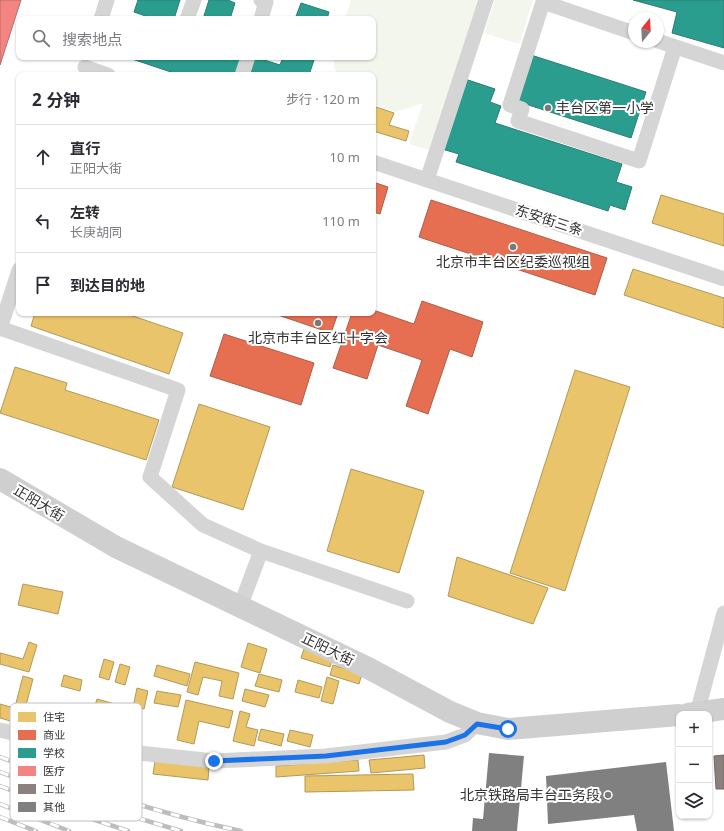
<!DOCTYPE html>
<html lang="zh">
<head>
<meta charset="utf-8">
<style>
	:root { --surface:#fff; --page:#f7f7f7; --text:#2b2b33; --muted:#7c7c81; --line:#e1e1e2 }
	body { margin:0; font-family:"Noto Sans","Noto Sans SC",sans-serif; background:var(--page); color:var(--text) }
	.controls { position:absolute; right:12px; bottom:12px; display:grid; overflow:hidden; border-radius:8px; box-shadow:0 1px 3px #0004 }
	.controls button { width:36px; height:36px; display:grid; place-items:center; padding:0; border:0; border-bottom:1px solid var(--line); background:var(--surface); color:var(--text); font:20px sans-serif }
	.compass { position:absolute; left:628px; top:12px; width:36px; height:36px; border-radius:50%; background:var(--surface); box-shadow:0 1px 3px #0004; rotate:18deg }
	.stop { position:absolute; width:12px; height:12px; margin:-9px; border:3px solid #1a73e8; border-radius:50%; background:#fff }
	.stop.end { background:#1a73e8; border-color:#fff; box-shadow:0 1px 4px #0008 }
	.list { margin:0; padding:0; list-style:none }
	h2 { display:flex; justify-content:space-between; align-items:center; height:52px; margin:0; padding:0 16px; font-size:17px }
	h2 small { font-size:13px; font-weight:400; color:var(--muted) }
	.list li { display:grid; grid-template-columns:26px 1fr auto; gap:12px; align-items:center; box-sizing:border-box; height:64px; padding:0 16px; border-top:1px solid var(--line) }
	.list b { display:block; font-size:15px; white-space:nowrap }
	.list p { margin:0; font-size:13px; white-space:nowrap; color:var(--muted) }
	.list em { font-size:13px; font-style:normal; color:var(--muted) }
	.icon { flex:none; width:22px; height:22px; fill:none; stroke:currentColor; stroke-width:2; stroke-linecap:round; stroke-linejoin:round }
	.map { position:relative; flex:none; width:724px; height:831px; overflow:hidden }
	.search { position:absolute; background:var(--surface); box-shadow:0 1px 3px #0004; left:16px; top:16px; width:360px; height:44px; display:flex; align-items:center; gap:10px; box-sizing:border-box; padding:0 14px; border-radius:8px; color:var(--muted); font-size:15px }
	.panel { position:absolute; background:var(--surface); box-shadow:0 1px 3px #0004; left:16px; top:72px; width:360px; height:244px; border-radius:8px }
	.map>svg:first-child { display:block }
</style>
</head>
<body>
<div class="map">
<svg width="724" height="831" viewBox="0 0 724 831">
	<rect width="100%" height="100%" fill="#fff"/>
	<!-- green -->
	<path fill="#f2f6ed" d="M351 0H481L429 150 409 144 423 103 395 112 373 104V75H338L334 67V57H373V19H345Z
		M495 0H533L519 44 484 33Z"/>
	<!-- homes -->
	<path fill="#e9c46a" stroke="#b29859" d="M373 106 394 113 389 125 409 131 406 141 373 131Z
		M661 195 724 214V246L652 223Z
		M633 269 724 298V328L624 295Z
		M35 313H124L183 333 169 374 31 326Z
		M15 367 67 383 65 390 159 420 146 460 0 413Z
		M575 370 630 387 565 591 510 573Z
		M199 404 270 427 243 510 172 487Z
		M351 469 424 491 399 573 327 551Z
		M457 557 548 588 533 624 448 596Z
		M23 584 63 592 58 614 18 605Z
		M29 642 37 645 29 672 0 664V653L23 659Z
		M248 643 267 649 260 673 241 667Z
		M304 649 333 657 330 667 301 658Z
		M104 659 114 662 109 680 99 677Z
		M195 662 239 673 233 699 219 696 222 681 203 677 198 695 187 692Z
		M120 664 130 667 125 685 115 682Z
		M157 665 190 674 187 686 154 676Z
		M333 665 362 674 359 684 330 675Z
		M259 674 282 680 279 692 255 686Z
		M64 675 82 680 80 691 61 686Z
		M23 676 33 679 25 709 15 707Z
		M327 677 339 681 333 704 321 701Z
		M298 680 322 687 319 698 295 692Z
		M137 688 148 691 144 709 133 707Z
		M245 689 269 695 265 707 242 701Z
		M157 691 181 695 178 707 154 703Z
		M97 699 119 705 116 716 94 709Z
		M186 700 233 711 229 728 199 721 194 744 177 740Z
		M0 704 28 712 24 725 0 718Z
		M240 711 250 714 246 727 258 730 254 746 233 741Z
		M261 729 284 734 281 746 258 740Z
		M290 730 313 735 310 747 287 741Z
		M424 755 425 768 371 773 369 760Z
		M358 760 359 771 276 777V766Z
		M155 761 209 767 208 780 153 774Z
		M413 774 414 790 305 792V776Z"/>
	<!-- shops -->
	<path fill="#e76f51" stroke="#b05c47" d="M373 182 388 187 380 214 373 212Z
		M431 200 607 258 595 295 419 237Z
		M422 301 483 322 472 357 450 349 428 414 406 406 422 360 378 345 367 379 333 368 352 313H373V310L414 324Z
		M272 313H338L331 333Z
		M224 334 314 363 301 405 210 376Z"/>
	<!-- schools -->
	<path fill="#2a9d8f" stroke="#2c7d73" d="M138 0H180L174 19H154L134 12Z
		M209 0H228L235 3 230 19H203Z
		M633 0H724V48L672 33 677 12Z
		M301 3 329 12 327 19H295Z
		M531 55 646 92 631 138 516 101Z
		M126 57H255L280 65 283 57H315L309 75H180Z
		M465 79 495 89 490 102 501 106 495 123 622 164 616 182 632 187 625 210 610 205 608 211 456 162 459 154 442 149Z"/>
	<!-- health -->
	<path fill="#f28482" stroke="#b86b6a" d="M0 0H21L0 65Z"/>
	<!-- industry -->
	<path fill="#8a817c" stroke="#6f6966" d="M724 755V789H716L714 756Z"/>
	<!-- building -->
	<path fill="#808080" d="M489 753 524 756 517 831H472L473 818 483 819Z
		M666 762 674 831H637L634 815 548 824 546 776Z"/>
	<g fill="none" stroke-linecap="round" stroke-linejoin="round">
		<!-- street -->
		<path stroke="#d5d5d5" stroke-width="15" d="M261 0 266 2 261 19
			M544 0 543 2 634 33
			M543 2 510 105 522 109 518 121 639 161 675 47
			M101 19 107 0
			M187 19 194 0
			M658 41 724 63
			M85 67 108 75
			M242 75 248 57
			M373 162 724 279
			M427 180 486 0
			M0 328 178 390 150 477 203 525 261 551
			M0 329 19 270
			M240 607 261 551 407 601
			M697 713 724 613
			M0 730 63 745 214 761 326 756 446 742 465 735 477 723"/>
		<!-- secondary -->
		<path stroke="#cfcfcf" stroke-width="22" d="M0 479 116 547 368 668 450 712 477 723 508 729 679 715
			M688 714 724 709"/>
		<!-- rail casing -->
		<g stroke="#bdbdbd" stroke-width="4.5">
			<path id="rail" d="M0 757C78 786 159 814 241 831
				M0 772 77 800 181 831
				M0 786 53 806 128 831
				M0 804 69 831
				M0 817 36 831"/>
		</g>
		<!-- rail -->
		<use href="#rail" stroke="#fff" stroke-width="3" stroke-dasharray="9" stroke-linecap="butt"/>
	</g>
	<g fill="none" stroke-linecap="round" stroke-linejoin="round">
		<!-- route -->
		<path stroke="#1a73e8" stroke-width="5" d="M214 761 326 756 446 742 465 735 477 724 508 729"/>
	</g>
	<!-- markers -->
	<g fill="#797979" stroke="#fff" stroke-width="1.5">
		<circle cx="548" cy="108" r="4"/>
		<circle cx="513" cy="247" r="4"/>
		<circle cx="318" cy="323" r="4"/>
		<circle cx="608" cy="795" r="4"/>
	</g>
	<g text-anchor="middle" stroke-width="4" stroke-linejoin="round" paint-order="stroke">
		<!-- poi labels -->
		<g font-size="14" fill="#313131" stroke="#fff">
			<text x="556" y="113" text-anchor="start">丰台区第一小学</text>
			<text x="513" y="267">北京市丰台区纪委巡视组</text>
			<text x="318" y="343">北京市丰台区红十字会</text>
			<text x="600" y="800" text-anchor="end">北京铁路局丰台工务段</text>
		</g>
		<!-- street labels -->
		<g font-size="14" fill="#313131" stroke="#fff">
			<text transform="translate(549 220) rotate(18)" y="5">东安街三条</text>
			<text transform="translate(39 503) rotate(31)" y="5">正阳大街</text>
			<text transform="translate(328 649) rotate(26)" y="5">正阳大街</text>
		</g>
	</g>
	<!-- legend -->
	<rect x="10" y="703" width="132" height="118" rx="6" fill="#fff" stroke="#c1c1c1" stroke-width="1"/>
	<rect x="18" y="712" width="18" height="10" fill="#e9c46a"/>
	<rect x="18" y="730" width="18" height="10" fill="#e76f51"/>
	<rect x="18" y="748" width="18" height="10" fill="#2a9d8f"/>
	<rect x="18" y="766" width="18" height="10" fill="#f28482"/>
	<rect x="18" y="784" width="18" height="10" fill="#8a817c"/>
	<rect x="18" y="802" width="18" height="10" fill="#808080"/>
	<g font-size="11" fill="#313131">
		<text x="43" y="721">住宅</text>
		<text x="43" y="739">商业</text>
		<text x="43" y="757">学校</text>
		<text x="43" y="775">医疗</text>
		<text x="43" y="793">工业</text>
		<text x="43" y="811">其他</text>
	</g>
</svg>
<div class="controls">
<button>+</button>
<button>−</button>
<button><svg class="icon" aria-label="layers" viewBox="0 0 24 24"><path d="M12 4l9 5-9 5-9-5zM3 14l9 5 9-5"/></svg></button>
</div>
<svg class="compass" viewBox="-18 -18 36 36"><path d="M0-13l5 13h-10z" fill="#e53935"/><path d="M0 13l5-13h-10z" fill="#7c7c81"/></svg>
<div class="stop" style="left:508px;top:729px"></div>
<div class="stop end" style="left:214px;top:761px"></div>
<div class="search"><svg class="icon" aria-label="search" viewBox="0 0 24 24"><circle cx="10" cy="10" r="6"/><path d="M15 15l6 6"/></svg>搜索地点</div>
<section class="panel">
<h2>2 分钟<small>步行 · 120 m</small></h2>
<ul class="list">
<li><svg class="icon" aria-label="ahead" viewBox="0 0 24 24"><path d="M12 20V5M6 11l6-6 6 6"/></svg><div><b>直行</b><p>正阳大街</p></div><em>10 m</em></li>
<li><svg class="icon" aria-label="left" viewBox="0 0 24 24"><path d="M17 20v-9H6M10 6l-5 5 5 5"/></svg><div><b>左转</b><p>长庚胡同</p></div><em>110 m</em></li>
<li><svg class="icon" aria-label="arrive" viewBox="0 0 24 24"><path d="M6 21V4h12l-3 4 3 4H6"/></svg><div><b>到达目的地</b></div></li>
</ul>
</section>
</div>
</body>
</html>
